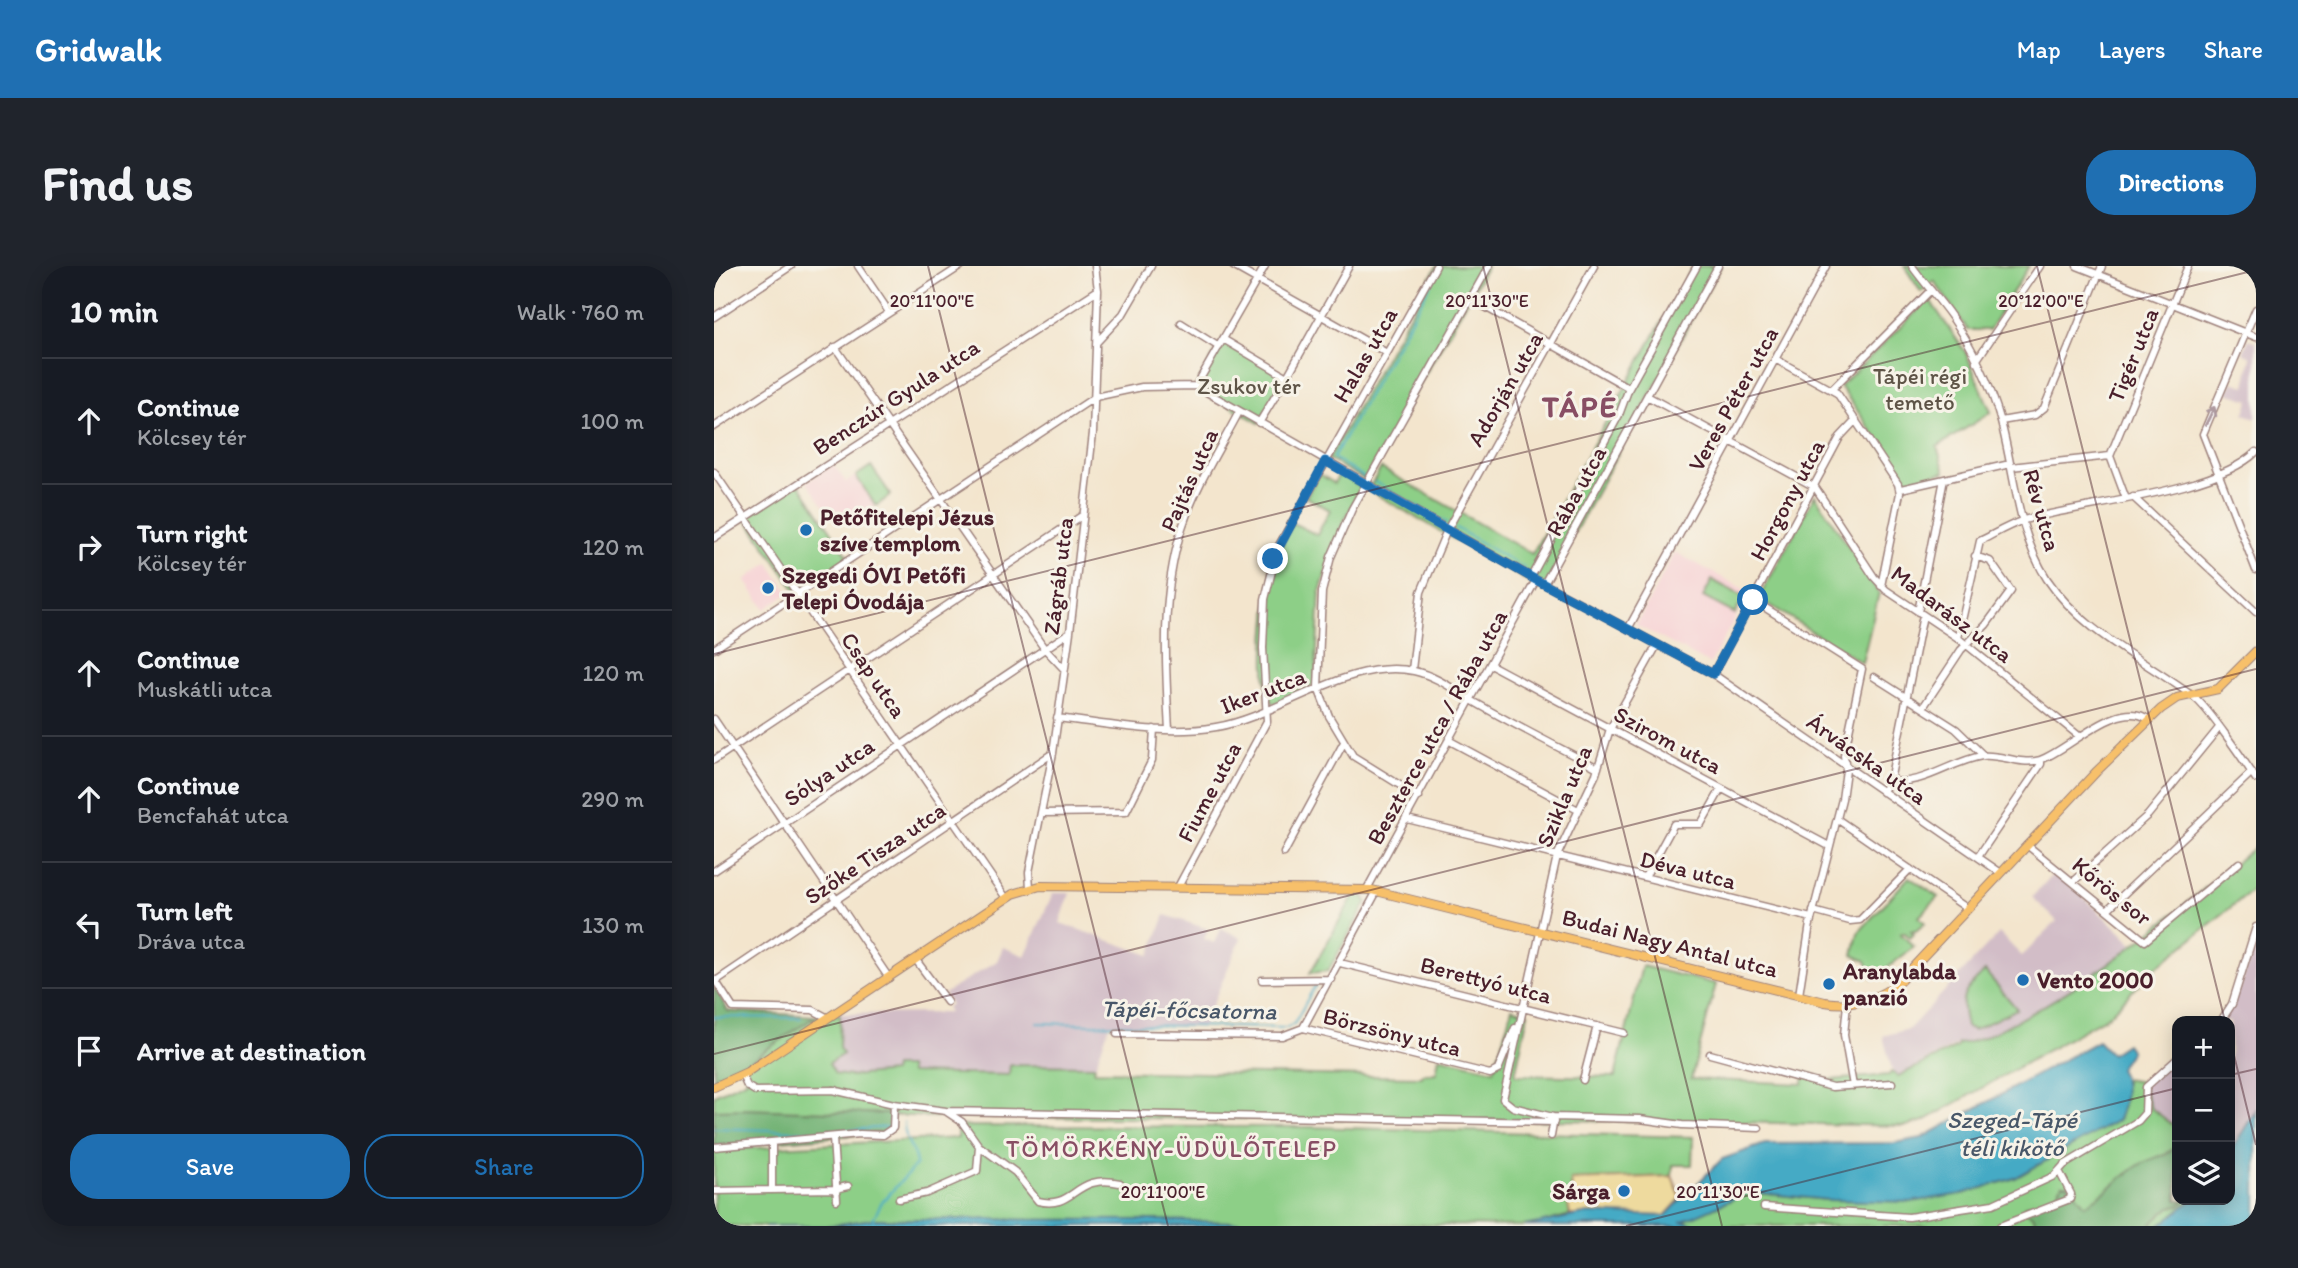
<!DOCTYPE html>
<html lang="en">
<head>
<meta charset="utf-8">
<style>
	:root { --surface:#171b24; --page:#20242c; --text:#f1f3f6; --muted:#9ea1a6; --line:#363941; --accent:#1f6fb2 }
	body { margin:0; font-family:Itim,sans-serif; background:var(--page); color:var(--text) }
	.controls { position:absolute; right:21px; bottom:21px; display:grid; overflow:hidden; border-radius:14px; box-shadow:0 4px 18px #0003 }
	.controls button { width:63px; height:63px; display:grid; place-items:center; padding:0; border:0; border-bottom:2px solid var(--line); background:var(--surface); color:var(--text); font:35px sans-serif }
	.stop { position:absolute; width:21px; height:21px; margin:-16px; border:5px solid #1f6fb2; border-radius:50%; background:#fff }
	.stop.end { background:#1f6fb2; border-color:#fff; box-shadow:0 2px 7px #0008 }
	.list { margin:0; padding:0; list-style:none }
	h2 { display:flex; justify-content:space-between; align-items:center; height:91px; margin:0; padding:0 28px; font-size:30px }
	h2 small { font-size:23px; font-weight:400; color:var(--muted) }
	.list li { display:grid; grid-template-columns:46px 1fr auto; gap:21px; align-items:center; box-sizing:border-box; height:126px; padding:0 28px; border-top:2px solid var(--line) }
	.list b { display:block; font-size:26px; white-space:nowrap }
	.list p { margin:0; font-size:23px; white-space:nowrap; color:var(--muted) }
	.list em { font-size:23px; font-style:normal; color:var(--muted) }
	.actions { display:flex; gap:14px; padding:21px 28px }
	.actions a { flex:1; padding:16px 0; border:2px solid var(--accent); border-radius:28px; text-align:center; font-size:24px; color:var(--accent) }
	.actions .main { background:var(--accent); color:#fff }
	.icon { flex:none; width:38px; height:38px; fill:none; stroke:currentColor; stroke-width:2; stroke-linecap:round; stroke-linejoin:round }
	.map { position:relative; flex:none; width:1542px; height:960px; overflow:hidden; border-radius:28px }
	header { display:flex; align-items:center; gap:42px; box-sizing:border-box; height:98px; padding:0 35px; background:var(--accent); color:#fff }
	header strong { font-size:33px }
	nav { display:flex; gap:38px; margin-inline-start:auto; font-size:24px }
	.intro { display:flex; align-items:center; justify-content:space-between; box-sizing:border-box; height:168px; padding:0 42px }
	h1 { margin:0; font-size:49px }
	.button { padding:18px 32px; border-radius:28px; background:var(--accent); color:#fff; font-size:24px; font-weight:700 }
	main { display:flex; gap:42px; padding:0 42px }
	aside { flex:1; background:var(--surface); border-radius:28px; box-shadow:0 4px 18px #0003 }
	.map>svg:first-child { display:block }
</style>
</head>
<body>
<header>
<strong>Gridwalk</strong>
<nav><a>Map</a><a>Layers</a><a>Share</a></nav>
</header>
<div class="intro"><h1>Find us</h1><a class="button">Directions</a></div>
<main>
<aside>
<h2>10 min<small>Walk · 760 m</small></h2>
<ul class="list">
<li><svg class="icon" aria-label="ahead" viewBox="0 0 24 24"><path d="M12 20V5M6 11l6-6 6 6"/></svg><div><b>Continue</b><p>Kölcsey tér</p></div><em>100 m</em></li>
<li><svg class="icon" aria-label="right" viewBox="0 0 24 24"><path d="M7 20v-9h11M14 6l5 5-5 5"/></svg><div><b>Turn right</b><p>Kölcsey tér</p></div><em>120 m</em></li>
<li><svg class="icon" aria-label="ahead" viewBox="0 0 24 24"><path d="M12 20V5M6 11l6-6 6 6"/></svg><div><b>Continue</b><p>Muskátli utca</p></div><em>120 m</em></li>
<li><svg class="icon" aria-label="ahead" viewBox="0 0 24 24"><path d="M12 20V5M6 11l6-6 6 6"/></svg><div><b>Continue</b><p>Bencfahát utca</p></div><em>290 m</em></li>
<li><svg class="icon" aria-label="left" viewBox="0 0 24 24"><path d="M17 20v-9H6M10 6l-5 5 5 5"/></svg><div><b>Turn left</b><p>Dráva utca</p></div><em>130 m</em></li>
<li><svg class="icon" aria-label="arrive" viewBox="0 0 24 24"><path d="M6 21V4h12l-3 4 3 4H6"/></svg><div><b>Arrive at destination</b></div></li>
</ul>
<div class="actions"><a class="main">Save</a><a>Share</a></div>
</aside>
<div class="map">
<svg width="1542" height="960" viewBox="0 0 1542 960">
	<rect width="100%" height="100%" fill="#f7f3e8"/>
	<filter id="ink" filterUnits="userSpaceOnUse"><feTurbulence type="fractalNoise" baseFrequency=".0143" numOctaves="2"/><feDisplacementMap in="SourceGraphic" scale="14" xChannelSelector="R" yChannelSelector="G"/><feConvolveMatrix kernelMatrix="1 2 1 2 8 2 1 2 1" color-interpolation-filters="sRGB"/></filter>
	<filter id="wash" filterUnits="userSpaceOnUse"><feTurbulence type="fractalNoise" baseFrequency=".00686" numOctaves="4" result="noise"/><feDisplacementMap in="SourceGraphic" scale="28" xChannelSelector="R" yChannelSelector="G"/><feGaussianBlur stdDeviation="1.57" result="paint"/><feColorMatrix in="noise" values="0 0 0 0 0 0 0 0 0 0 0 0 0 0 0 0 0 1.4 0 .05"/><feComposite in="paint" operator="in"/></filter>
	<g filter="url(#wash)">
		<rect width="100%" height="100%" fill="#f3e5cd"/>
		<!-- built -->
		<path fill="#f7cfd3" d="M119 198 132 216 157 200 177 229 152 246 150 243 122 257 93 216Z
			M961 286 1035 326 996 398 922 359Z
			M55 297 75 327 51 343 31 314Z"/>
		<!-- industrial -->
		<path fill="#d2bdc7" d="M1535 73 1542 76V152L1530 148 1536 134 1513 127 1518 116 1531 120 1537 91 1529 87Z
			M1342 605 1420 679 1342 734 1284 764 1255 777 1244 778 1183 810 1179 808 1169 770 1195 763 1285 667 1308 690 1343 655 1318 631Z
			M339 627H356L346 657 436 689 451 649 494 663 490 673 500 677 507 662 527 672 489 760 396 758 381 800 296 799V809L195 807 180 801V806L137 810 121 808 115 797 128 788 125 782 126 748 235 747 232 741 237 738 230 728 283 695 289 681 311 690Z
			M1542 671V844L1516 886V755H1502L1511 747 1528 716Z
			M1463 784V862L1437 843 1427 816Z"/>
		<!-- green -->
		<path fill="#8dcf87" stroke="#6c7759" stroke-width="2" d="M723 0H773L651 214 614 193Z
			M979 0H1007L829 324 654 224 667 202 818 288Z
			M1190 0H1315L1275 64H1254L1220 15 1207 26Z
			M1215 33 1252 87 1277 146 1223 181 1231 206 1193 215 1126 120Z
			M509 73 573 111 545 157 482 120Z
			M157 200 177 229 162 240 142 210Z
			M626 207 647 221 623 270 606 326 601 419 560 438C542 424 555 319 561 296 565 282 573 269 579 257L603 269 616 244 592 231 605 208 620 217Z
			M84 216 135 292 83 326 31 251Z
			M1101 229 1165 327 1148 397 1045 332Z
			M998 314 1030 331 1021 348 989 331Z
			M1542 580V621L1439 704 1394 750 1210 855 1192 860 967 855 229 851 0 844V829L33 814 28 800 102 750 126 748 125 782 129 788 115 797 121 808 137 810 179 806 180 801H195L196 807 295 809 296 799 381 800 380 805 708 811 709 808 722 807 725 791 780 804 798 742 814 747 801 809 901 811 928 700 1002 718 977 813 1089 818 1090 806 1116 814 1175 809 1177 806 1184 810 1243 781 1244 778C1265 776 1285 764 1304 754 1391 709 1466 642 1542 580Z
			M1195 611 1224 631 1205 651 1211 657 1202 665H1197L1200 668 1196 672 1190 666 1187 668 1200 681 1159 713 1152 695 1139 689 1144 667Z
			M640 629 650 630 653 636 614 705 596 707Z
			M1271 705 1303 743 1260 764 1252 761C1245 729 1248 728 1271 705Z
			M1411 813 1427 816 1437 842 1463 862V934H1478L1445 960H984L968 955 1035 926 1113 934 1248 928 1301 912 1404 854 1409 839Z
			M244 860 594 861 979 871 978 899H959L958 910 857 914 859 933 854 934 856 949 817 960 159 953 112 960H0V884L244 872Z"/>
		<!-- forest -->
		<path fill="#72b274" stroke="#5e6850" stroke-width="2" d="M0 720 14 745 102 750 28 800 0 813Z
			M30 843 179 848 177 861 169 867 0 880V844Z
			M1463 880V934H1472L1465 940 1456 941 1435 960H1322L1320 951 1312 946 1311 940 1342 931 1348 918H1354L1371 939C1391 928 1406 911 1425 899 1438 891 1452 891 1463 880Z"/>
		<!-- sand -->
		<path fill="#eeda9e" stroke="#9c7c64" stroke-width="2" d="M958 910 967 932 951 950 856 949 853 934 859 932 857 914Z"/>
		<!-- water -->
		<path fill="#45aac5" stroke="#486478" stroke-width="2" d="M1384 775 1397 788 1412 778 1417 785 1405 803C1415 819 1410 837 1404 854L1301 912 1248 928 1197 936 1113 934 1035 926 969 955 984 960H810L874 947 951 950 1008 893 1051 878 1180 877 1208 872Z
			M1542 844V960H1445L1478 934H1516V886Z
			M159 953 445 954 664 960H52H112Z"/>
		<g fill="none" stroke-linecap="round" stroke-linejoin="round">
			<!-- stream -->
			<path stroke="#45aac5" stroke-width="2" d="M619 192 727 0
				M619 192 650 211
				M661 216 733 257
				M742 262 810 302
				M0 751 87 752
				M323 757 572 762 580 758 602 718
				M0 862 111 866 175 861
				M158 955 168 936 202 899C202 884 190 877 190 856"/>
		</g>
	</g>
	<g filter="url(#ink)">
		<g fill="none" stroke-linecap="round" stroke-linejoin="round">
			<!-- minor casing -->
			<g stroke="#9e827c" stroke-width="9">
				<path id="minor" d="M144 0 175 46
					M519 0 673 87
					M1198 0C1210 17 1225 33 1237 50 1259 81 1277 120 1287 156 1301 209 1303 266 1333 313 1369 367 1431 394 1481 432 1495 443 1531 496 1542 513
					M1363 0 1542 71
					M757 33 915 122
					M1542 43 1489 168 1542 304
					M0 51 77 0
					M467 57 505 81
					M509 73 551 0
					M383 76 409 48 437 0
					M121 81 330 382 350 403
					M1061 93 1123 127 1184 218 1186 227 1167 320
					M1262 95 1326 0
					M573 111 635 0
					M482 120 509 73 573 111 545 157
					M1118 123 1217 24
					M933 130 1101 221 1160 311 1172 324 1244 372 1365 470
					M1287 155 1321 149 1330 142 1388 0
					M0 161 247 0
					M1396 190 1412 233
					M1297 201 1396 190 1474 0
					M0 206 292 632
					M1187 223 1296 198
					M1419 231 1542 346
					M0 272 384 24
					M817 311 905 149 915 122 983 0
					M830 318 1004 0
					M1039 334 1148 403 1130 489 1132 504 1128 533 1096 658 1085 729
					M1204 346 1230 213
					M914 363 1112 0
					M1244 372 1266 275C1280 268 1295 259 1310 254 1367 238 1502 226 1542 186
					M943 379 896 463 882 508 843 590 789 833 799 841 839 851 926 853 968 859 1045 862
					M0 383 381 131 428 121 482 120 817 311 999 408 1287 607
					M777 399 1115 580
					M698 404 707 326 733 264 880 0
					M999 408 1126 171 1142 154
					M1160 411 1242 463 1270 490
					M1210 440 1247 384 1272 359 1297 325 1276 295 1261 290
					M343 452C395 458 450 470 502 461 566 450 635 391 700 405 722 410 739 423 757 434 798 458 842 480 884 502
					M0 453 175 712
					M455 464C451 395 447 328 468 262 481 221 505 184 525 146
					M736 475 864 544
					M0 494 369 249
					M1176 515C1209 520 1237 495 1268 490 1285 487 1306 500 1326 494 1354 485 1406 430 1435 454
					M1168 526 1176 515 1209 349
					M705 531 639 490 615 450 604 422 608 326 617 291 638 243 775 0
					M328 547 412 546 438 494 440 463
					M693 553 1097 652
					M1123 553 1254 643
					M1313 579 1431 675 1525 597
					M570 587 629 478
					M1264 591 1327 498V494
					M0 605 356 366
					M931 611 960 558H987L1007 523
					M1359 616 1434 549 1504 463
					M464 621 553 455 549 382 551 333 564 281 722 0
					M316 622 315 606 339 487 356 366 379 167 384 24 381 0
					M653 623 822 314
					M1393 644 1538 506
					M1099 645 1136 655 1146 654 1196 603
					M202 694 233 736
					M626 697 910 767
					M1 714 19 742 99 744 114 752
					M548 714 617 713
					M2 715 339 487
					M1133 738 1130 769 1139 820
					M1507 755 1518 738 1542 661
					M589 762 663 625
					M403 768 568 770 589 762 776 808 784 804 801 762
					M996 788 1118 821 1178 817
					M28 809 33 820 41 825 122 824
					M869 814 883 760
					M119 824 180 838 232 845 840 856
					M233 846 248 856 265 880 301 906 324 935C362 944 359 907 406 917
					M837 870 840 853
					M119 872 123 934
					M0 881 146 868 169 869 179 862 180 838
					M58 924V876
					M0 925 121 923 134 920
					M185 933 213 927 263 905 265 880
					M1050 941 1195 951 1279 938 1340 910 1350 899 1424 855 1431 847 1432 821 1463 793
					M1286 960 1356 933 1357 928 1345 905"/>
			</g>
			<!-- major casing -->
			<g stroke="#9e827c" stroke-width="10">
				<path id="major" d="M0 821 33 806 299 628 326 620 658 624 1111 736C1139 741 1164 734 1186 715L1383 505 1447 443 1463 432 1504 423 1542 385"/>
			</g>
			<!-- minor -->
			<use href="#minor" stroke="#fff" stroke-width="6"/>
			<!-- major -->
			<use href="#major" stroke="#f7c06b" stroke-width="8"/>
		</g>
		<!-- one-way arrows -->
		<defs><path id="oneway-shaft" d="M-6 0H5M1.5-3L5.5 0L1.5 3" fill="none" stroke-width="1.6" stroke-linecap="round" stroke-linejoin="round" transform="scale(1.75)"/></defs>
		<use stroke="#ae9aa0" href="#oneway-shaft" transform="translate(1496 150) rotate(-64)"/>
	</g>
	<g fill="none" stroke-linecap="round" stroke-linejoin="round" filter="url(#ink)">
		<!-- route -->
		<path stroke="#1f6fb2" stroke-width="9" d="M559 293 611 195 822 314 999 408 1039 334"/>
	</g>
	<!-- ticks -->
	<path fill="none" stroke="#4a1f2b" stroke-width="2" stroke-opacity="0.45" d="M214 0 454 960M769 0 1008 960M1323 0 1511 755M0 388 1542 4M1516 773 1542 879M0 788 1542 403M1516 809 1542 803M912 960 1463 822"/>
	<!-- markers -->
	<g fill="#1f6fb2" stroke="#f7f3e8" stroke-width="2.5">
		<circle cx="92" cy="264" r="7"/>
		<circle cx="54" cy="322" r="7"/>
		<circle cx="1309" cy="714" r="7"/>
		<circle cx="1115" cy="718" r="7"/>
		<circle cx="910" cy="925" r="7"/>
	</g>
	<g text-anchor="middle" stroke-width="6" stroke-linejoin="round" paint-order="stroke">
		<!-- street labels -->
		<g font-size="23" fill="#4a1f2b" stroke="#f7f3e8">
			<text transform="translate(651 89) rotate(-60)" y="8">Halas utca</text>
			<text transform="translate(1419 89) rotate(-68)" y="8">Tigér utca</text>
			<text transform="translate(791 123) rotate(-60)" y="8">Adorján utca</text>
			<text transform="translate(182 131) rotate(-33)" y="8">Benczúr Gyula utca</text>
			<text transform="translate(1019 133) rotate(-61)" y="8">Veres Péter utca</text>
			<text transform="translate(475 214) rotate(-66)" y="8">Pajtás utca</text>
			<text transform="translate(862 225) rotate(-61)" y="8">Rába utca</text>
			<text transform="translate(1073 234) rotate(-62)" y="8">Horgony utca</text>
			<text transform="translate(1328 244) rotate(74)" y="8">Rév utca</text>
			<text transform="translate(344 310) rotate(-83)" y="8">Zágráb utca</text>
			<text transform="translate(1238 348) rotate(37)" y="8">Madarász utca</text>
			<text transform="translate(160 409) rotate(56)" y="8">Csap utca</text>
			<text transform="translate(549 425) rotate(-21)" y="8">Iker utca</text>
			<text transform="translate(723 461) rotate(-61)" y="8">Beszterce utca / Rába utca</text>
			<text transform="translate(954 474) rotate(28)" y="8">Szirom utca</text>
			<text transform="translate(1153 493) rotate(35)" y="8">Árvácska utca</text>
			<text transform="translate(115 506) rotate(-34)" y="8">Sólya utca</text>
			<text transform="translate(495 526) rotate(-62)" y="8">Fiume utca</text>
			<text transform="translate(850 530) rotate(-67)" y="8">Szikla utca</text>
			<text transform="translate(161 587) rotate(-34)" y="8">Szőke Tisza utca</text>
			<text transform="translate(974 604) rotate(14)" y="8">Déva utca</text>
			<text transform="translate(1398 625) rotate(39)" y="8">Kőrös sor</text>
			<text transform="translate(956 677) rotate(14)" y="8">Budai Nagy Antal utca</text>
			<text transform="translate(772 714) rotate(14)" y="8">Berettyó utca</text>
			<text transform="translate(678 766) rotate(14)" y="8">Börzsöny utca</text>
		</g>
		<!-- park labels -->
		<g font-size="23" fill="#5e5447" stroke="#f7f3e8">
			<text x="1206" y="118">Tápéi régi<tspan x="1206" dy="26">temető</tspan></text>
			<text x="535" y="128">Zsukov tér</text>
		</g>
		<!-- poi labels -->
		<g font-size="23" font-weight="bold" fill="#4a1f2b" stroke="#f7f3e8" text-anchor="start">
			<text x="106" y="259">Petőfitelepi Jézus<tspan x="106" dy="26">szíve templom</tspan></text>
			<text x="68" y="317">Szegedi ÓVI Petőfi<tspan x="68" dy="26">Telepi Óvodája</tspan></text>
			<text x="1129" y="713">Aranylabda<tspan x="1129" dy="26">panzió</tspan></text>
			<text x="1323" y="722">Vento 2000</text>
			<text x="896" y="933" text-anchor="end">Sárga</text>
		</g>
		<!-- water labels -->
		<g font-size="24" font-style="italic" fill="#485769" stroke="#f7f3e8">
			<text transform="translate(475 744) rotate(1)" y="8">Tápéi-főcsatorna</text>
			<text x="1298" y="862">Szeged-Tápé<tspan x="1298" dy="28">téli kikötő</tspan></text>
		</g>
		<!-- neighbourhood labels -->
		<g font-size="24" letter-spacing="2" fill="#884e64" stroke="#f7f3e8">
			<text x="458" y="891">TÖMÖRKÉNY-ÜDÜLŐTELEP</text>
		</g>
		<!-- district labels -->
		<g font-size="30" font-weight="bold" letter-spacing="2" fill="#884e64" stroke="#f7f3e8">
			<text x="866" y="151">TÁPÉ</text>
		</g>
	</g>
	<g font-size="18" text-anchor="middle" fill="#4a1f2b" stroke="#f7f3e8" stroke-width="6" stroke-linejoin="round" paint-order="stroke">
		<text x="218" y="41">20°11'00"E</text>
		<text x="773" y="41">20°11'30"E</text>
		<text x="1327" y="41">20°12'00"E</text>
		<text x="449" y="932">20°11'00"E</text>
		<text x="1004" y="932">20°11'30"E</text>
	</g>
</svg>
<div class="controls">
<button>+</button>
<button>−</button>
<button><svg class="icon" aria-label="layers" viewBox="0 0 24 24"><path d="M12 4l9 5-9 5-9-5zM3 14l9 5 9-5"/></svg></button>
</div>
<div class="stop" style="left:1039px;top:334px"></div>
<div class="stop end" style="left:559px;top:293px"></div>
</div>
</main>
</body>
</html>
